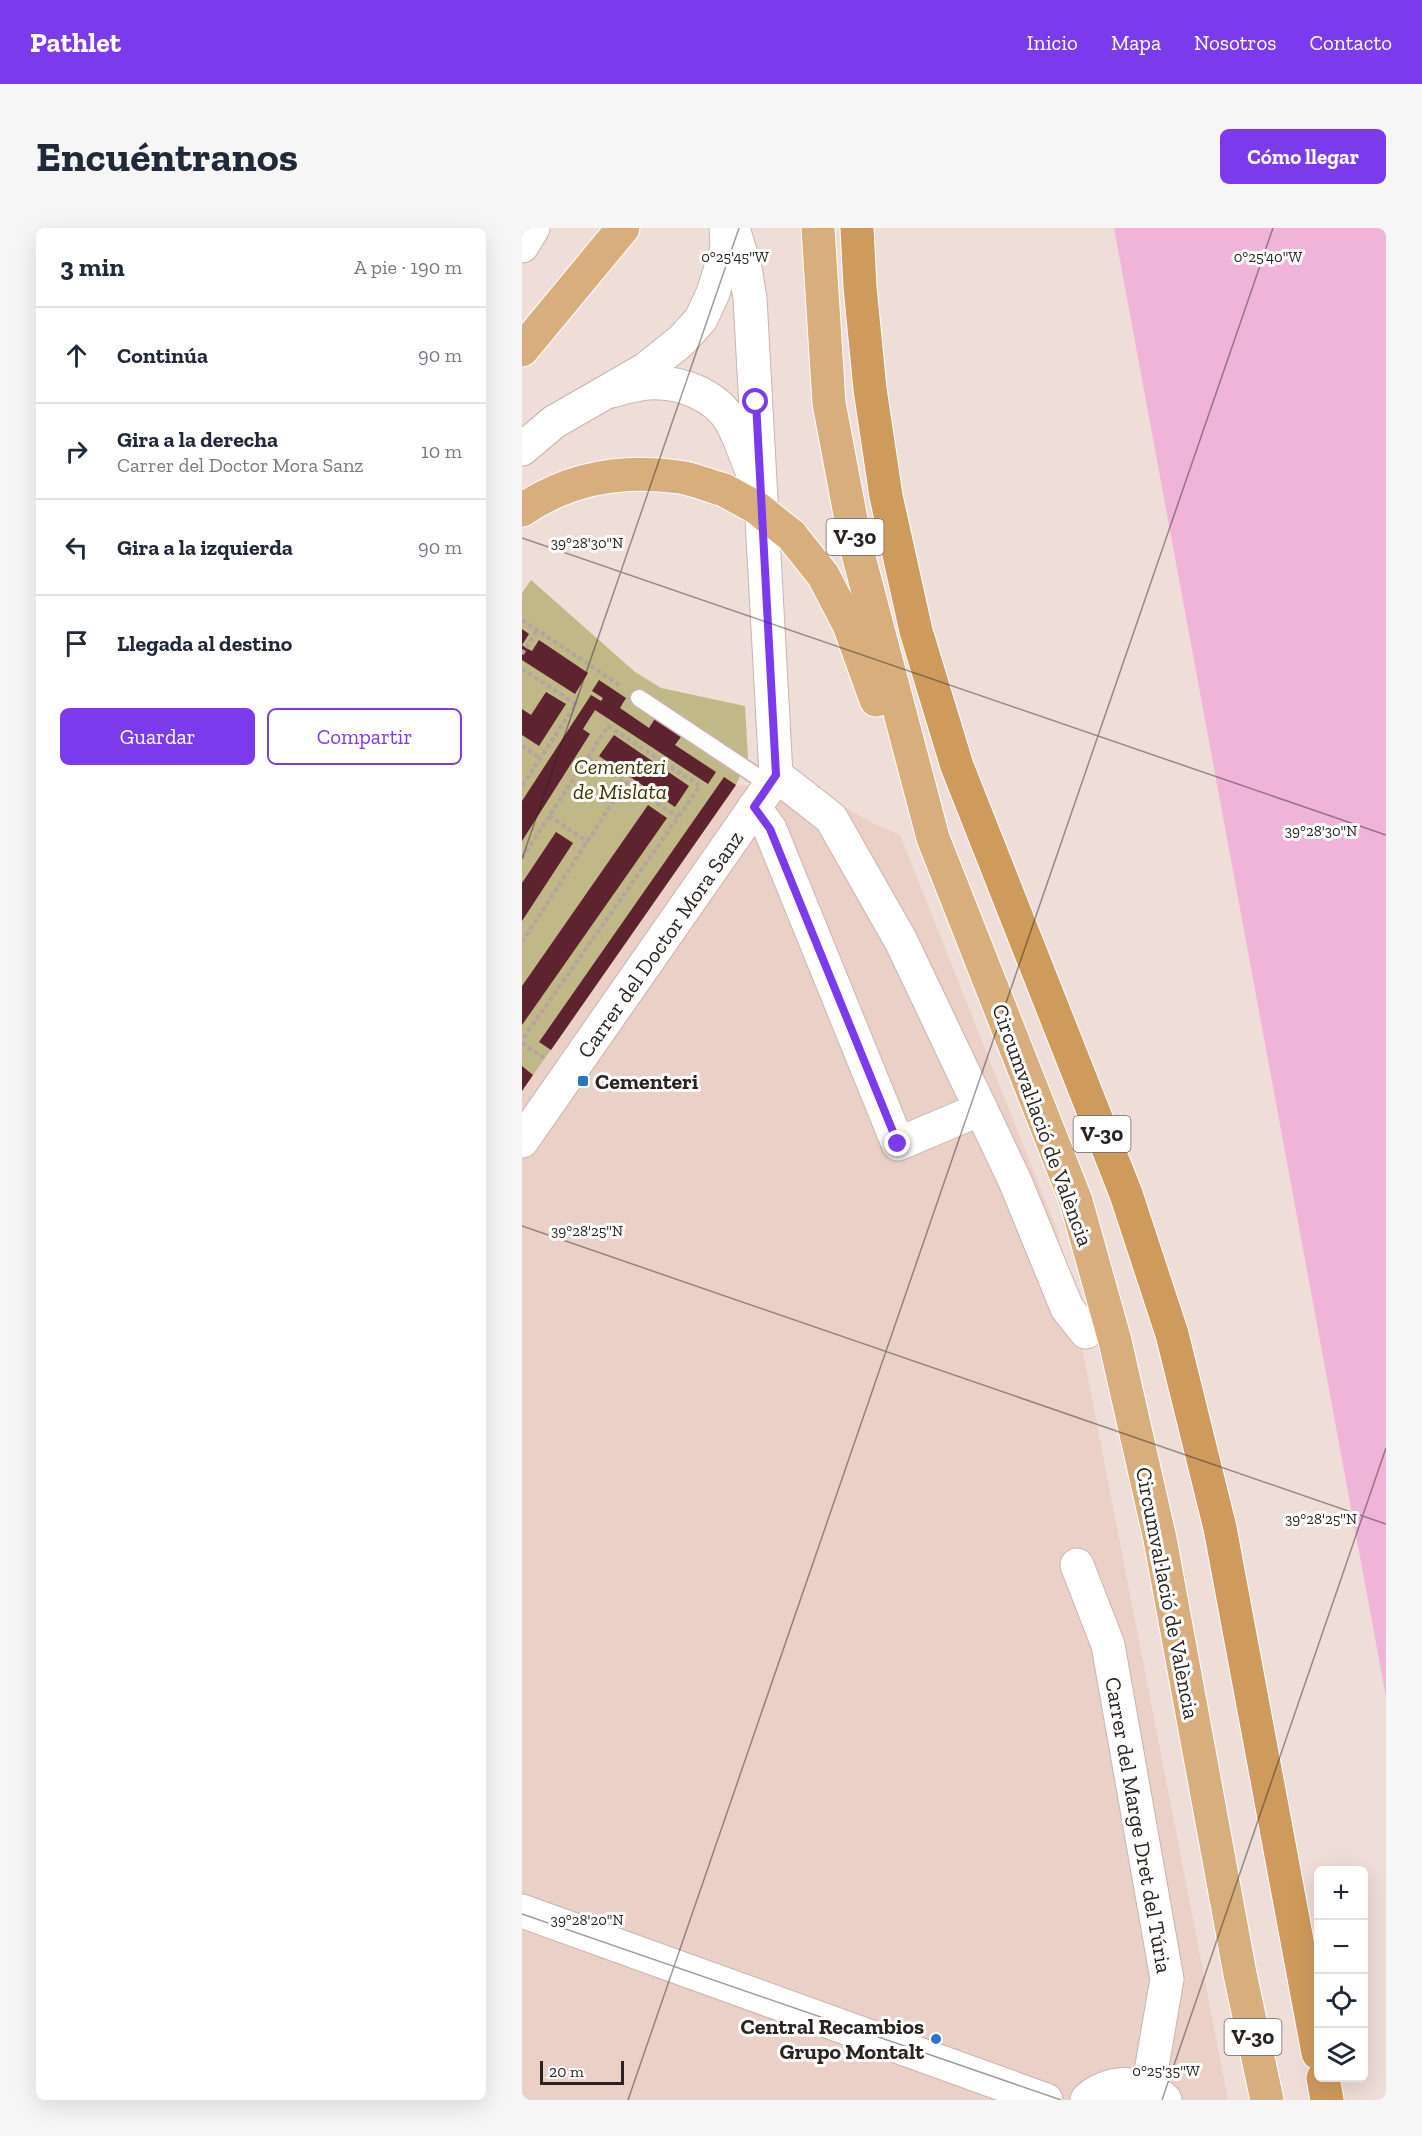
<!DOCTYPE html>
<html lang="es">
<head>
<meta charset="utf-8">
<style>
	:root { --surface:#fff; --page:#f6f6f7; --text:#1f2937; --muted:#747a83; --line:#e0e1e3; --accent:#7c3aed }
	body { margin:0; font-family:"Zilla Slab",serif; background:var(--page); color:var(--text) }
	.controls { position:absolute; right:18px; bottom:18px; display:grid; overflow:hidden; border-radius:9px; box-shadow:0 6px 24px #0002 }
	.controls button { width:54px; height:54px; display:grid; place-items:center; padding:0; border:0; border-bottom:2px solid var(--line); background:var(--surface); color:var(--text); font:30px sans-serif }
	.scale { position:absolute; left:18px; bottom:15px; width:84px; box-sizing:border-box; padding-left:6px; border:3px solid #2a2421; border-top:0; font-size:16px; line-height:21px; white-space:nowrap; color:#2a2421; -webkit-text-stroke:4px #fff; paint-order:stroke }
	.stop { position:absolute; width:18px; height:18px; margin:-14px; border:4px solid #7c3aed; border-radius:50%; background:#fff }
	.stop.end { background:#7c3aed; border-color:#fff; box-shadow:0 2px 6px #0008 }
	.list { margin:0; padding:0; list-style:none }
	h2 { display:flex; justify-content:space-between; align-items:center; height:78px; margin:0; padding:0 24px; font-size:26px }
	h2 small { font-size:20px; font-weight:400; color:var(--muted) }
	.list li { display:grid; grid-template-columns:39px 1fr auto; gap:18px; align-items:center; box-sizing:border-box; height:96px; padding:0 24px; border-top:2px solid var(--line) }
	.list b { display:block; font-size:22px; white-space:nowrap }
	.list p { margin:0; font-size:20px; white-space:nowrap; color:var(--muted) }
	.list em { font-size:20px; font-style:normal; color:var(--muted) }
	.actions { display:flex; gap:12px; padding:18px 24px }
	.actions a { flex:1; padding:14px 0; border:2px solid var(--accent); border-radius:9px; text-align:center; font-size:21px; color:var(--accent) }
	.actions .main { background:var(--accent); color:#fff }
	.icon { flex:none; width:33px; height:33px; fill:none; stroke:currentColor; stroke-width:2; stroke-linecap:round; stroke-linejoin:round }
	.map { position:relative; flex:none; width:864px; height:1872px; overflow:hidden; border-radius:9px }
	header { display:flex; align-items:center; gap:36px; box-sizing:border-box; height:84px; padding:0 30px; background:var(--accent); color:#fff }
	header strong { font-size:28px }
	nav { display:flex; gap:33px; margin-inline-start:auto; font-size:21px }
	.intro { display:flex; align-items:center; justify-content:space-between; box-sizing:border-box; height:144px; padding:0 36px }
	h1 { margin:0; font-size:42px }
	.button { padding:15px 27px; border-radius:9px; background:var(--accent); color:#fff; font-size:21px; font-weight:700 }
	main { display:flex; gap:36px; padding:0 36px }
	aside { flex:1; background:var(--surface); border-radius:9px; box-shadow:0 6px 24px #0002 }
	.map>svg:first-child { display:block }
</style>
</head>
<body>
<header>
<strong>Pathlet</strong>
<nav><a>Inicio</a><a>Mapa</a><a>Nosotros</a><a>Contacto</a></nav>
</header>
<div class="intro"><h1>Encuéntranos</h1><a class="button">Cómo llegar</a></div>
<main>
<aside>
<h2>3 min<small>A pie · 190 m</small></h2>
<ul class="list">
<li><svg class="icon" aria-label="ahead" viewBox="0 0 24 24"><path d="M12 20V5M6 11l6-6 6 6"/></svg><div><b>Continúa</b></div><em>90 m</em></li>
<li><svg class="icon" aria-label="right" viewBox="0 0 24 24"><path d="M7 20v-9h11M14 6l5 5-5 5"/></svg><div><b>Gira a la derecha</b><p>Carrer del Doctor Mora Sanz</p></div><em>10 m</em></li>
<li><svg class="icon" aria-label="left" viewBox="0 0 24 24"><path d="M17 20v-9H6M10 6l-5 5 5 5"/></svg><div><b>Gira a la izquierda</b></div><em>90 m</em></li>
<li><svg class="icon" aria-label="arrive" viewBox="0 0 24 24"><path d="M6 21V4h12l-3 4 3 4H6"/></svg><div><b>Llegada al destino</b></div></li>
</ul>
<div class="actions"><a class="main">Guardar</a><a>Compartir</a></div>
</aside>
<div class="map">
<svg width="864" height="1872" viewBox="0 0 864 1872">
	<rect width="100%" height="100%" fill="#efddd7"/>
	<!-- built -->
	<path fill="#ead0c7" d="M214 557 295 563 352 596 378 607 535 1002 564 1140 706 1872H0V863Z"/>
	<!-- green -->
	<path fill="#c0b887" d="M9 352 113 444 139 460 223 478 226 530 214 557 0 863V365Z"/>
	<!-- water -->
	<path fill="#f0b4d9" d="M592 0H864V1469Z"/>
	<!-- building -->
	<path fill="#5d242f" d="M0 401 7 406 0 417 4 420 10 423 17 412 66 445 53 466 0 432Z
		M77 452 104 470 98 480 127 500 134 489 161 506 153 517 194 544 186 556 73 482 61 501 68 506 0 613V573L69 467 79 473 81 470 70 463Z
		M24 464 44 476 17 518 0 507V481L9 487Z
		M92 507 167 558 153 579 77 528Z
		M202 549 214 557 29 822 17 814Z
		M126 577 145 590 0 797V758Z
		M34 604 51 615 0 693V655Z
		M0 838 11 847 0 863Z"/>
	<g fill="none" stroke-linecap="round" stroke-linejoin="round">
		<!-- service casing -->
		<g stroke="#c7b5af" stroke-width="19">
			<path id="service" d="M117 470 248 557"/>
		</g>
		<!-- minor casing -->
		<g stroke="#c7b5af" stroke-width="35">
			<path id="minor" d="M211 0 223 40 228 70 254 547
				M89 163C101 160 114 156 126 155 157 153 194 166 210 195 218 210 223 227 230 243
				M254 547 309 590 379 713 493 953 545 1080 564 1104
				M232 579 248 601 376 916 459 881
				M0 913 244 563
				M555 1337 586 1417 645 1751 626 1861
				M0 1683 524 1872
				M565 1872C585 1851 623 1852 643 1872"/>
		</g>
		<!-- tertiary casing -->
		<g stroke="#c7b5af" stroke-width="35">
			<path id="tertiary" d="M0 18 11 0
				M0 221 32 194 124 141 159 113 179 91 191 65 205 21 204 0"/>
		</g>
		<!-- trunk casing -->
		<g stroke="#fff" stroke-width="35">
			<path id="trunk" d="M296 0 307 175 334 318 411 610 554 973 593 1113 638 1311 718 1746 745 1872
				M0 122 101 0
				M0 282C47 250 101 241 157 249 172 251 187 258 202 262
				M269 307 301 347 327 397 354 472"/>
		</g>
		<!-- motorway casing -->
		<g stroke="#fff" stroke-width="35">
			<path id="motorway" d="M335 0 338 59 348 161 364 268 394 403 435 538 604 966 650 1106 698 1300 796 1825
				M801 1850 805 1872"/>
		</g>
		<!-- path -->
		<path stroke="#b3a5a0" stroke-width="4" stroke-dasharray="4.5 3" stroke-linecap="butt" d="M0 392 99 458
			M0 426 15 402
			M0 441 54 476 0 558
			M0 518 18 530
			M66 529 156 589
			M27 588 66 614
			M0 630 86 498 178 558 0 812
			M0 714 104 554
			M0 815 22 830"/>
		<!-- service -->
		<use href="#service" stroke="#fff" stroke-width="16"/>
		<!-- minor -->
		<use href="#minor" stroke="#fff" stroke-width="33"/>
		<!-- tertiary -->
		<use href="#tertiary" stroke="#fff" stroke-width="33"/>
		<!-- trunk -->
		<use href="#trunk" stroke="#d8af7c" stroke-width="33"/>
		<!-- motorway -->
		<use href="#motorway" stroke="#cf9b5c" stroke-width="33"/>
		<!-- trunk-bridge casing -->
		<g stroke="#fff" stroke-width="35" stroke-linecap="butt">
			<path id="trunk-bridge" d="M202 262 235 280 269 307"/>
		</g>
		<!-- trunk-bridge -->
		<use href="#trunk-bridge" stroke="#d8af7c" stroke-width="33"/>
	</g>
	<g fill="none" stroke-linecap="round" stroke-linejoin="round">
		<!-- route -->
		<path stroke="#7c3aed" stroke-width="8" d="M234 174 254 547 232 579 248 601 376 916"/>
	</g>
	<!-- ticks -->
	<path fill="none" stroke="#2a2421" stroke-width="1.5" stroke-opacity="0.45" d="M0 310 864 607M0 631 217 0M0 998 864 1296M0 1686 539 1872M106 1872 751 0M640 1872 864 1220"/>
	<!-- markers -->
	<g fill="#2876c5" stroke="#fff" stroke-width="2">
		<rect x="55" y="847" width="12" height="12" rx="3"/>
		<circle cx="414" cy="1811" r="6"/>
	</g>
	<g text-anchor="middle" stroke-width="6" stroke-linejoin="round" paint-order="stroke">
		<!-- shield labels -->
		<g fill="#fff" stroke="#6a6664" stroke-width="1.5">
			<rect x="304.5" y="291" width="57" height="36" rx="4.5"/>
			<rect x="551.5" y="888" width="57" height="36" rx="4.5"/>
			<rect x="702.5" y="1791" width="57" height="36" rx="4.5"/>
		</g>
		<g font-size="21" font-weight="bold" fill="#2a2421">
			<text x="333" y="316">V-30</text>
			<text x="580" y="913">V-30</text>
			<text x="731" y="1816">V-30</text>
		</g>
		<!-- park labels -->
		<g font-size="22" font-style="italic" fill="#3e3601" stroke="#fff">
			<text x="98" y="546">Cementeri<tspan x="98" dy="25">de Mislata</tspan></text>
		</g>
		<!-- street labels -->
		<g font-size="22" fill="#2a2421" stroke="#fff">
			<text transform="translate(138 716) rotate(-55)" y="8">Carrer del Doctor Mora Sanz</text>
			<text transform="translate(521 897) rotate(70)" y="8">Circumval·lació de València</text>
			<text transform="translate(646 1365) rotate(79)" y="8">Circumval·lació de València</text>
			<text transform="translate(617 1597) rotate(80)" y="8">Carrer del Marge Dret del Túria</text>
		</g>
		<!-- poi labels -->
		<g font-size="22" font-weight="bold" fill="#2a2421" stroke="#fff" text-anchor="start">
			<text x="73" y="861">Cementeri</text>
			<text x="402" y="1806" text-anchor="end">Central Recambios<tspan x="402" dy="25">Grupo Montalt</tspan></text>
		</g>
	</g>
	<g font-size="15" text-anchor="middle" fill="#2a2421" stroke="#fff" stroke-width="6" stroke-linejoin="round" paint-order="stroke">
		<text x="213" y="34">0°25'45"W</text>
		<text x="746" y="34">0°25'40"W</text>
		<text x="65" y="320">39°28'30"N</text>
		<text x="799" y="608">39°28'30"N</text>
		<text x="65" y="1008">39°28'25"N</text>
		<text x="799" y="1296">39°28'25"N</text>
		<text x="65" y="1697">39°28'20"N</text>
		<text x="644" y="1848">0°25'35"W</text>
	</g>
</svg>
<div class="controls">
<button>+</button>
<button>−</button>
<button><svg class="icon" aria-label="locate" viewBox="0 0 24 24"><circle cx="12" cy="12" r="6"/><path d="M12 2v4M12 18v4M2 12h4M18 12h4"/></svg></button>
<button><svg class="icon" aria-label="layers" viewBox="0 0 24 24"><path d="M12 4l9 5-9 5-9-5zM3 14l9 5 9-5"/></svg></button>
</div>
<div class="scale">20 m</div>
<div class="stop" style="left:234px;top:174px"></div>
<div class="stop end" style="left:376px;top:916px"></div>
</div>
</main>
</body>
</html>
